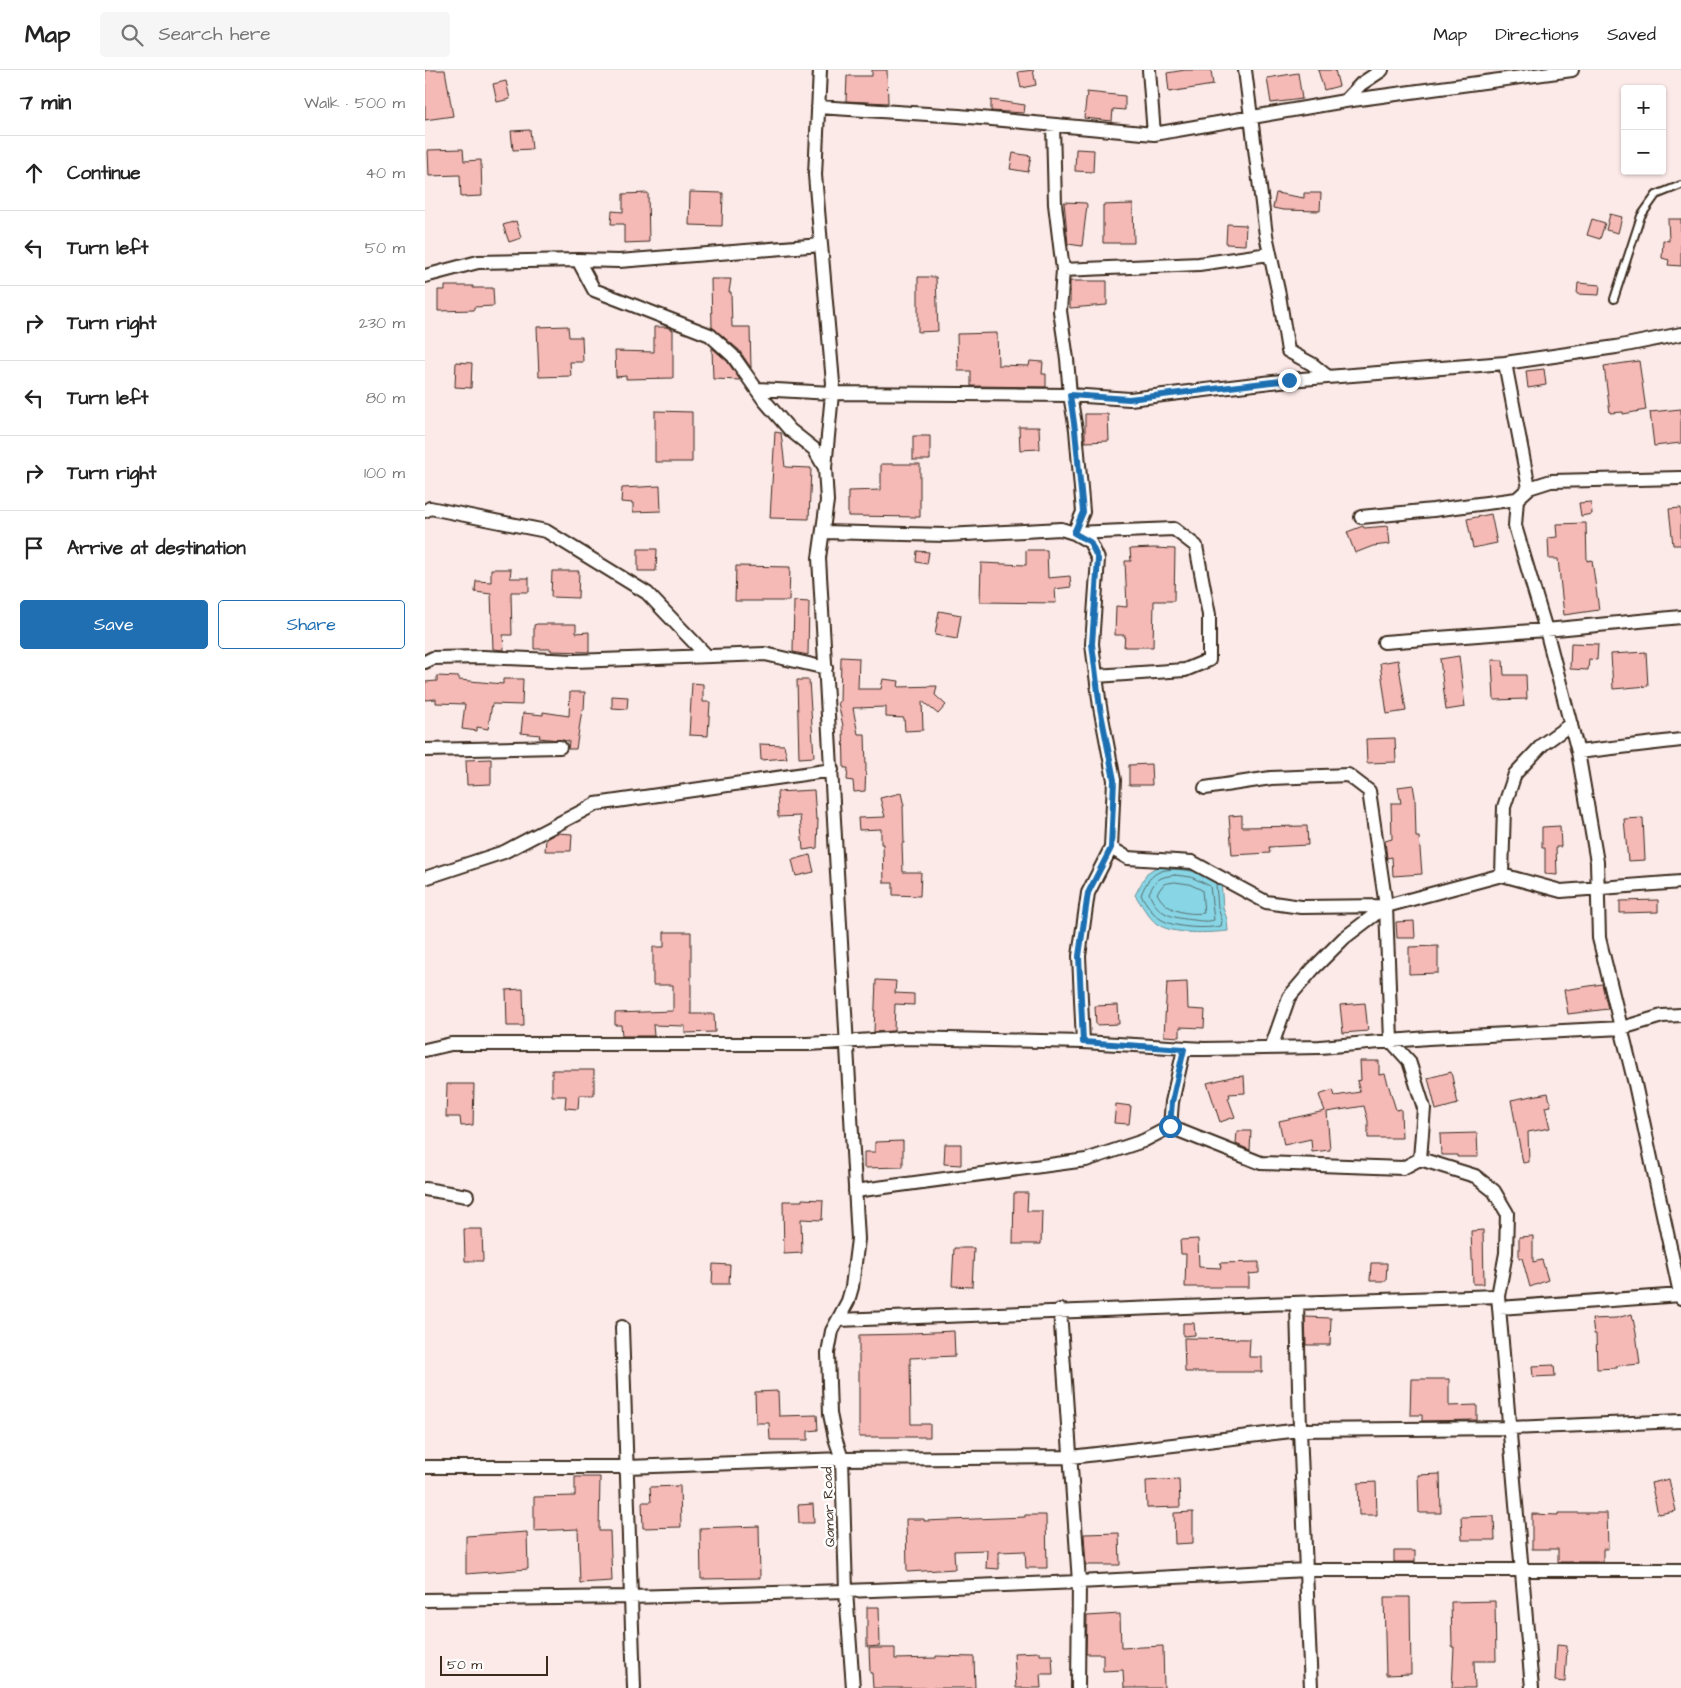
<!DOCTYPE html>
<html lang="en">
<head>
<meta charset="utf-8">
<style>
	:root { --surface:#fff; --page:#f6f6f6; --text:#222; --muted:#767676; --line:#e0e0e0; --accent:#1f6fb2 }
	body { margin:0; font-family:"Architects Daughter",sans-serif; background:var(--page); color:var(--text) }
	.controls { position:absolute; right:15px; top:15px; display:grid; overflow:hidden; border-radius:5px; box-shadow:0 1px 4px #0004 }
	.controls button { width:45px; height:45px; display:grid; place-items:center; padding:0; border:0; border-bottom:1px solid var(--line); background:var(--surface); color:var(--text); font:25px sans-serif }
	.scale { position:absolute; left:15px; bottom:12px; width:108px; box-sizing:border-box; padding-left:5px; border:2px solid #3b2a1e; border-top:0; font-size:14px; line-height:18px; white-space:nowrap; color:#3b2a1e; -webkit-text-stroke:4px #fff; paint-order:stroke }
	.stop { position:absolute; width:15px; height:15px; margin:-11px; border:4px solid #1f6fb2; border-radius:50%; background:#fff }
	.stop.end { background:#1f6fb2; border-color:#fff; box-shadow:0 1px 5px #0008 }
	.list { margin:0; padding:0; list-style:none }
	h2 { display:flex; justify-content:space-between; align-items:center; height:65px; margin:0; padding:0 20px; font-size:21px }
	h2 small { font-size:16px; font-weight:400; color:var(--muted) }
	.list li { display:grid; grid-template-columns:32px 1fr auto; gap:15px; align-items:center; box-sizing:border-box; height:75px; padding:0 20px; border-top:1px solid var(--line) }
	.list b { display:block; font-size:19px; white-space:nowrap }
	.list em { font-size:16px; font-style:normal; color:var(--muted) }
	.actions { display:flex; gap:10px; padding:15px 20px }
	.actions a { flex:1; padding:11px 0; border:1px solid var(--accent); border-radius:5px; text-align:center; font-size:18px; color:var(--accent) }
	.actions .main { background:var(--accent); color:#fff }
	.icon { flex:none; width:28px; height:28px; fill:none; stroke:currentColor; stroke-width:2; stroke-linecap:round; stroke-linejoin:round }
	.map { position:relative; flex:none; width:1256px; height:1618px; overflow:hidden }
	header { display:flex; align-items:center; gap:30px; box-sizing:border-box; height:70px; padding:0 25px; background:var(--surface); border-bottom:1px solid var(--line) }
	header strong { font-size:24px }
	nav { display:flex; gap:28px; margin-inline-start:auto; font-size:18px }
	.search { width:350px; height:45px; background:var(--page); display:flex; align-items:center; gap:12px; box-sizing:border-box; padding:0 18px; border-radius:5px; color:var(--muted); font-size:19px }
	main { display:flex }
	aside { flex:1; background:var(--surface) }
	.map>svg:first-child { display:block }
</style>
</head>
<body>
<header>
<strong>Map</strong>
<div class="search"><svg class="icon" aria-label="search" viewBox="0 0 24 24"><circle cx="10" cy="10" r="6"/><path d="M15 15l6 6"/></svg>Search here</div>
<nav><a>Map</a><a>Directions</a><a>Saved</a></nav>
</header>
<main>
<aside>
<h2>7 min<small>Walk · 500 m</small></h2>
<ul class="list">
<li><svg class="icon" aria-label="ahead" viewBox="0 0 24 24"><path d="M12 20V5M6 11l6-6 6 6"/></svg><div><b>Continue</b></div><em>40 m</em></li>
<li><svg class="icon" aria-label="left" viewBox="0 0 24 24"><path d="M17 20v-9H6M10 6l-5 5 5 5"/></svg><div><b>Turn left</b></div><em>50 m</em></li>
<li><svg class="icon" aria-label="right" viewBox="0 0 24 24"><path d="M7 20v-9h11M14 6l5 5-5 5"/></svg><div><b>Turn right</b></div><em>230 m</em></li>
<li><svg class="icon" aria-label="left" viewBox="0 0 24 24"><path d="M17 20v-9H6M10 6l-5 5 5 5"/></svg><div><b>Turn left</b></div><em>80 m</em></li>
<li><svg class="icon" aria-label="right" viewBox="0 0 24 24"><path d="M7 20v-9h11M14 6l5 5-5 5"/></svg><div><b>Turn right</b></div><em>100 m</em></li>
<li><svg class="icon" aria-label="arrive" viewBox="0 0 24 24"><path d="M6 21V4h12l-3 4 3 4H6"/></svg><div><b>Arrive at destination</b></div></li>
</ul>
<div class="actions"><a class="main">Save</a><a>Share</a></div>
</aside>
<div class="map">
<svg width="1256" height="1618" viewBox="0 0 1256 1618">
	<rect width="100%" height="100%" fill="#fceae9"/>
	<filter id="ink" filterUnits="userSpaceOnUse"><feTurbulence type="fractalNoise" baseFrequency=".02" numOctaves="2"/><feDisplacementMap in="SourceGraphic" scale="10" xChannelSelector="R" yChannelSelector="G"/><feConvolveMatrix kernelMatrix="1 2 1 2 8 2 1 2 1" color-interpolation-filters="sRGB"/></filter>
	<g filter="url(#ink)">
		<!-- water -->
		<path fill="#87d5e5" stroke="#699195" d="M733 796H769L796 810 798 838 802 849 803 861C784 863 748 865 732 854 723 847 716 834 710 825L722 803Z"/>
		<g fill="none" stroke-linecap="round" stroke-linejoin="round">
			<!-- shore -->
			<path stroke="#596e6e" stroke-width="1" d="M767 801C741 797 726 798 716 825 721 833 728 845 737 850 750 858 781 859 796 856L797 850 793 838 791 814
				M750 805 766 807 785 816 789 850C782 852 776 851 769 850 748 848 732 845 724 823 731 809 734 807 750 805Z
				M750 812 764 814 777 820 779 843C761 845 740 841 732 823L739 814Z"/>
		</g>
		<!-- building -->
		<path fill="#f5b9b6" stroke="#3b2a1e" d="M0 0H20L28 46 0 50Z
			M447 0H462L463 33 421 31 422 6H447Z
			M608 0 611 15 596 18 593 2Z
			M760 0H786L788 15 744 22 742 3Z
			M893 0H910L914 16 899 20Z
			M873 3 877 29 846 33 842 8Z
			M81 11 85 29 72 32 68 14Z
			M662 22 700 26V40L688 39 687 51 659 48Z
			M566 30 600 35 599 43 566 41Z
			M105 60 107 79 88 80 86 61Z
			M38 79 39 91 56 90 57 126 36 127 35 105 4 106 3 80Z
			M651 79 669 80 668 102 650 101Z
			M588 83 606 86 603 102 585 99Z
			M265 122 298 123 297 156 264 155Z
			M223 123 224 172 199 173V154H186L187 141 198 142V124Z
			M851 123 879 128V123H896L895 141 858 140 848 138Z
			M639 132 661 133 662 135 657 176 643 174Z
			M708 134 709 173H678V135Z
			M1185 144 1197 147 1193 163 1181 160Z
			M1167 149 1180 153 1175 169 1162 165Z
			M1243 149H1256V196L1243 195 1244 190 1237 188 1238 170 1244 171Z
			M91 151 96 168 84 172 78 155Z
			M802 154 821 155 820 175 801 174Z
			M493 207H511L513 261 493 262Z
			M286 209H306L304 222H306L307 257H325L326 298 314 280 287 257Z
			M645 211H682V235L645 238Z
			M1153 213 1175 215 1174 225 1152 224Z
			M20 216H48V218H68L69 236 49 237V240L13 241V220H20Z
			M143 256 144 267H157L158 292H145L146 306 114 307 112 257Z
			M229 257H241L248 260V308L201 309V306L191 307 190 281 229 282Z
			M572 263 573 295 604 296 605 291 618 292 617 304H621V317L546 316V301H533L532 264Z
			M287 278 302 291 315 310 288 309Z
			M1214 291 1221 340 1198 344V342L1185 343 1179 296Z
			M31 292 47 293 46 318 30 317Z
			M1119 299 1121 315 1103 318 1101 301Z
			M1256 339V373L1229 376 1225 342Z
			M230 341 267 342V392H230Z
			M660 344H683L684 371 660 372Z
			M594 357H614L615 379 595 380Z
			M350 362 356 363 360 397 386 398 384 449 345 448Z
			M488 366H505V390H488Z
			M456 394H495V447L423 446V421L456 420Z
			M235 416 236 441 208 442V433L196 432 197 418Z
			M1166 432 1167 444 1156 446 1154 433Z
			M1256 438V475H1248L1244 439Z
			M1066 444 1072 473 1048 478 1042 449Z
			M1161 453 1162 491 1167 490 1174 540 1139 545 1133 489H1124L1123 468 1132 467 1131 454Z
			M938 456 939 458 963 456 965 474 948 476 930 483 922 462Z
			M729 478 750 479 749 531H729L728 577H699L700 565H690L691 536 702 537 700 491H706L705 479Z
			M213 479H232L231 501H213Z
			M601 480H622L623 508 645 506 646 517 630 519 631 533 555 532 556 493 601 495Z
			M492 481 504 482 502 494 491 492Z
			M311 496 365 497 364 531H310Z
			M66 499H86L85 508H104V522H86L87 565H78L79 580 68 579 66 524 50 522 51 511 66 512Z
			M127 501H154L153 528 126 527Z
			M369 531 384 532 383 585 368 582Z
			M514 541 536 545 532 569 510 565Z
			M112 554H151V563L164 562V582L126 581V579H109V555Z
			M1146 573 1173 574 1172 590 1164 589 1163 600 1145 599Z
			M1221 582 1223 616 1188 619 1186 584Z
			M1034 586 1040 637 1021 640 1015 589Z
			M416 587 434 588 433 619H456L458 609 474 611 473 617 512 616 510 625 521 635 513 644 497 631 498 660 480 661 479 648 461 647V637L428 638 433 664H440L441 697 440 721 429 722 428 711 422 710 423 698H419L418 656 413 632H415Z
			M973 590 981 641 962 644 955 593Z
			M1067 590H1078L1079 605H1101L1102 629 1069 630Z
			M12 606 34 607V610L78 614V609H98L97 635 67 634 63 659 52 657V661L37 659 40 634 11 633V629L0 630V612L12 611Z
			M372 610H384L389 687 374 688Z
			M267 613 278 614V632H285L283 666 264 665Z
			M145 622H160L159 640H157L151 679H143L144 671 114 668 115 665 96 663 98 643 118 645V642L144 646Z
			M187 626 203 627 202 639 187 638Z
			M970 668 971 692 942 693 941 669Z
			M335 674 359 675 362 688 336 690Z
			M66 689V714L42 715 41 690Z
			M726 694 727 715H704V695Z
			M988 715 990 727 991 767H994L997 804 968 806 967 787 962 788 960 771 967 769 966 733H976L973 717Z
			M389 720 391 749H393L392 778 378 780 375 746 353 747 352 722Z
			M476 723 479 736H478L479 773H477L478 802H496L495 826 468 825V813H459L458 774H456V759L434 760 433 748 460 747 455 728Z
			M817 745V757L882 756 883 775 844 777 845 783 807 785 804 746Z
			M1218 748 1220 790 1203 791 1199 749Z
			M1135 756 1136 777H1131L1132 805 1120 804V778H1117V757Z
			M132 763 147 764 146 781H120L121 769Z
			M385 785 389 802 371 806 367 790Z
			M1233 830V842L1195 843V831Z
			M989 851 990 868H972L971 852Z
			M239 862H266V944H289L290 962 260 963V956L228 955 229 966H197L196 955H190V943L248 941V915H228V877H239Z
			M1013 876V903L984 904V877Z
			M451 910 471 911 470 923 489 924V935L470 934 469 961 449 962Z
			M762 912 763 939 780 940 779 958 755 957V967L739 966 742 913Z
			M1177 914 1183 939 1143 944 1139 920Z
			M98 919 99 956H82L81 920Z
			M940 933 943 961 918 963 915 935Z
			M693 935 694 954 671 955 670 936Z
			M935 991H954V1005L960 1004 971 1040 976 1039 977 1068H943V1051L939 1036 902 1042 905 1080 887 1082 886 1069 859 1075 854 1051 900 1041 894 1025 908 1020 910 1026 935 1022 932 1011 936 1010Z
			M127 1000H169V1025H154L153 1039 140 1038 141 1026H127Z
			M1026 1002 1033 1034 1011 1040 1003 1008Z
			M819 1006 820 1023 804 1024 805 1027 803 1028 810 1047 795 1052 782 1013 806 1007Z
			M22 1014H49L48 1055 36 1056 35 1047H21Z
			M1123 1023 1126 1036 1120 1037 1125 1058 1103 1062 1104 1092 1098 1093 1086 1030Z
			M691 1034 706 1036 704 1054 689 1053Z
			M812 1061H826L825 1080 811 1074Z
			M1052 1063 1053 1087H1032V1085H1016L1015 1064Z
			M478 1071V1097L439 1098V1082H450V1072Z
			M520 1074H536V1095L519 1094Z
			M589 1123H603L602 1141H617L616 1174H588Z
			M377 1129 398 1130 397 1150 376 1149 377 1183 359 1184 358 1131H377Z
			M39 1159H57L58 1191H40Z
			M1058 1160 1059 1214H1048L1046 1161Z
			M1108 1166V1192L1117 1190 1123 1210 1105 1217 1097 1188H1094V1167Z
			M773 1169 774 1197 796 1198 795 1193 834 1192V1203L824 1204V1217H760L761 1184H756L755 1170Z
			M529 1178H549L547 1217 527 1216Z
			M946 1193H962L961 1211H945Z
			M288 1194 305 1195 304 1214H287Z
			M1207 1244 1211 1263 1215 1294 1192 1296V1298L1172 1299 1171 1264H1169L1167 1249 1191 1248Z
			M880 1247 906 1248 905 1275H881Z
			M758 1253H769L770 1265 758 1266Z
			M529 1261 530 1286 485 1288 486 1354H505V1367H434V1265L487 1264V1263Z
			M759 1268 825 1269 824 1287H837V1302H760Z
			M1129 1295 1130 1306 1108 1307 1107 1296Z
			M986 1309H1024V1336L1052 1335V1350L997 1351V1345H985Z
			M353 1321 354 1346 392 1345 393 1360 383 1361V1370H345L344 1353H331L330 1322Z
			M1015 1404 1016 1443H994L993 1405Z
			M150 1407H175L174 1461H185L187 1511 155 1513 153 1459 109 1461V1427L150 1426Z
			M754 1409 755 1437 722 1438 721 1411Z
			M1244 1409 1251 1441 1233 1444 1226 1413Z
			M951 1412 952 1445H934L933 1413Z
			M255 1416 256 1457 218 1458 217 1432H226L225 1417Z
			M388 1434 389 1453H374L373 1435Z
			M768 1442V1473L750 1474 749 1443Z
			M1133 1443H1182L1183 1479H1178V1492H1133V1479H1107V1444L1133 1445Z
			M600 1445H621L622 1498H601L600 1481 574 1482V1499L561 1498 562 1480 529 1481 530 1499 482 1502 481 1449H499V1451L600 1447Z
			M1069 1446 1070 1470H1037L1036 1447Z
			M334 1456 335 1508 276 1509 275 1458Z
			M102 1462 103 1499 41 1504V1466Z
			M694 1463 695 1495H661L659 1464Z
			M969 1481H990V1492H969Z
			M959 1527H985L986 1604 961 1605Z
			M1070 1531 1071 1591H1049L1050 1618H1027L1029 1577H1027L1026 1532Z
			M442 1537H454L455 1576 442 1577Z
			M695 1544 696 1578 738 1576 739 1618H699L698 1600 678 1601V1584H661L662 1546Z
			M1132 1575 1142 1576 1140 1612 1130 1611Z
			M444 1578H470V1589L511 1588V1586L549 1587 550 1618H448L447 1603H445Z
			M615 1582V1585H627L628 1604H615L616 1618H591L589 1583Z"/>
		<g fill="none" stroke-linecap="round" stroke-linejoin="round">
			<!-- lane casing -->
			<g stroke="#3b2a1e" stroke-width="10">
				<path id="lane" d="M1189 229 1216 146 1231 125 1256 115"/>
			</g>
			<!-- street casing -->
			<g stroke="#3b2a1e" stroke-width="16">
				<path id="street" d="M395 0 390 105 408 313 400 398
					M724 0 729 64
					M820 0 841 165 854 225 863 281 887 294 903 307
					M920 31 936 14 957 0
					M393 37 534 46 729 64 920 31 1147 0
					M153 190 194 191 396 175
					M638 200 774 194 844 184
					M0 206 53 192 153 190 169 220 285 265 308 286 339 330 365 360 389 379 400 398 402 431 394 488 433 1169 427 1217 423 1231 407 1261 403 1283 405 1344 410 1368 417 1389 421 1521 428 1618
					M1080 293 1104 418
					M332 319 407 323 645 325 642 289 635 241 638 200 630 134 628 55
					M1256 408 1126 411 1104 418 1092 429 1090 456 1121 560 1153 682 1172 792 1174 868 1210 1014 1256 1228
					M0 441 5 438 121 461 222 523 282 586
					M936 447 1008 440 1092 429
					M398 462 521 465 636 459 649 463 665 472 673 489 667 574 675 637 689 710 686 778 703 788 767 792 841 832 876 837 961 836 1077 805 1136 821 1256 812
					M959 572 1121 560 1256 547
					M0 592 8 588 58 587 149 591 340 584 401 598
					M671 606 760 600 784 590V545L771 476 749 459 649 463 658 442 651 360 645 325 705 329 864 310 1080 293 1191 277 1256 264
					M0 680 135 677
					M1153 682 1256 670
					M1077 805 1079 737 1090 704 1118 674 1146 654
					M0 808 79 782 171 734 407 700
					M658 972 654 886 663 823 686 778
					M846 978 864 927 888 899 919 868 961 836
					M0 980 26 974H383L480 968 658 972 779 979 895 977 1003 968 1197 958 1237 946 1256 945
					M745 1057 836 1093 978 1098 995 1089 999 1038 984 991 966 971 961 836 944 721 923 705 846 708 780 718
					M995 1089 1050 1106 1069 1121 1082 1143 1081 1183 1073 1226 1107 1618
					M0 1119 42 1126
					M430 1121 661 1090 718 1071 745 1057 747 1032 759 979
					M872 1233 875 1360 886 1618
					M1074 1238 1256 1225
					M635 1240 654 1512 653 1618
					M413 1250C633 1240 853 1234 1073 1226
					M197 1257 209 1618
					M0 1397H202L417 1389 646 1387 875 1360 1085 1358 1256 1351
					M0 1530 205 1527 421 1521 654 1512 881 1500H1256"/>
			</g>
			<!-- lane -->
			<use href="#lane" stroke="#fff" stroke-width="6"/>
			<!-- street -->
			<use href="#street" stroke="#fff" stroke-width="12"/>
		</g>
	</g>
	<g fill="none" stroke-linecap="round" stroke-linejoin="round" filter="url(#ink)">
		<!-- route -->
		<path stroke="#1f6fb2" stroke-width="6" d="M745 1056 747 1032 759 979 658 972 654 886 663 823 686 778 689 710 675 638 667 574 673 489 665 472 649 463 658 442 650 360 645 325 704 329 864 310"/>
	</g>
	<g text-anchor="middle" stroke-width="5" stroke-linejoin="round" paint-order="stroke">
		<!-- street labels -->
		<g font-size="14" fill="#3b2a1e" stroke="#fff">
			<text transform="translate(403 1437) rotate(-92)" y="5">Qamar Road</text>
		</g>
	</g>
</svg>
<div class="controls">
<button>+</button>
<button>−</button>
</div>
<div class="scale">50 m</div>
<div class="stop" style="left:745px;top:1056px"></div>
<div class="stop end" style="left:864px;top:310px"></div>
</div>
</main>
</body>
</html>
